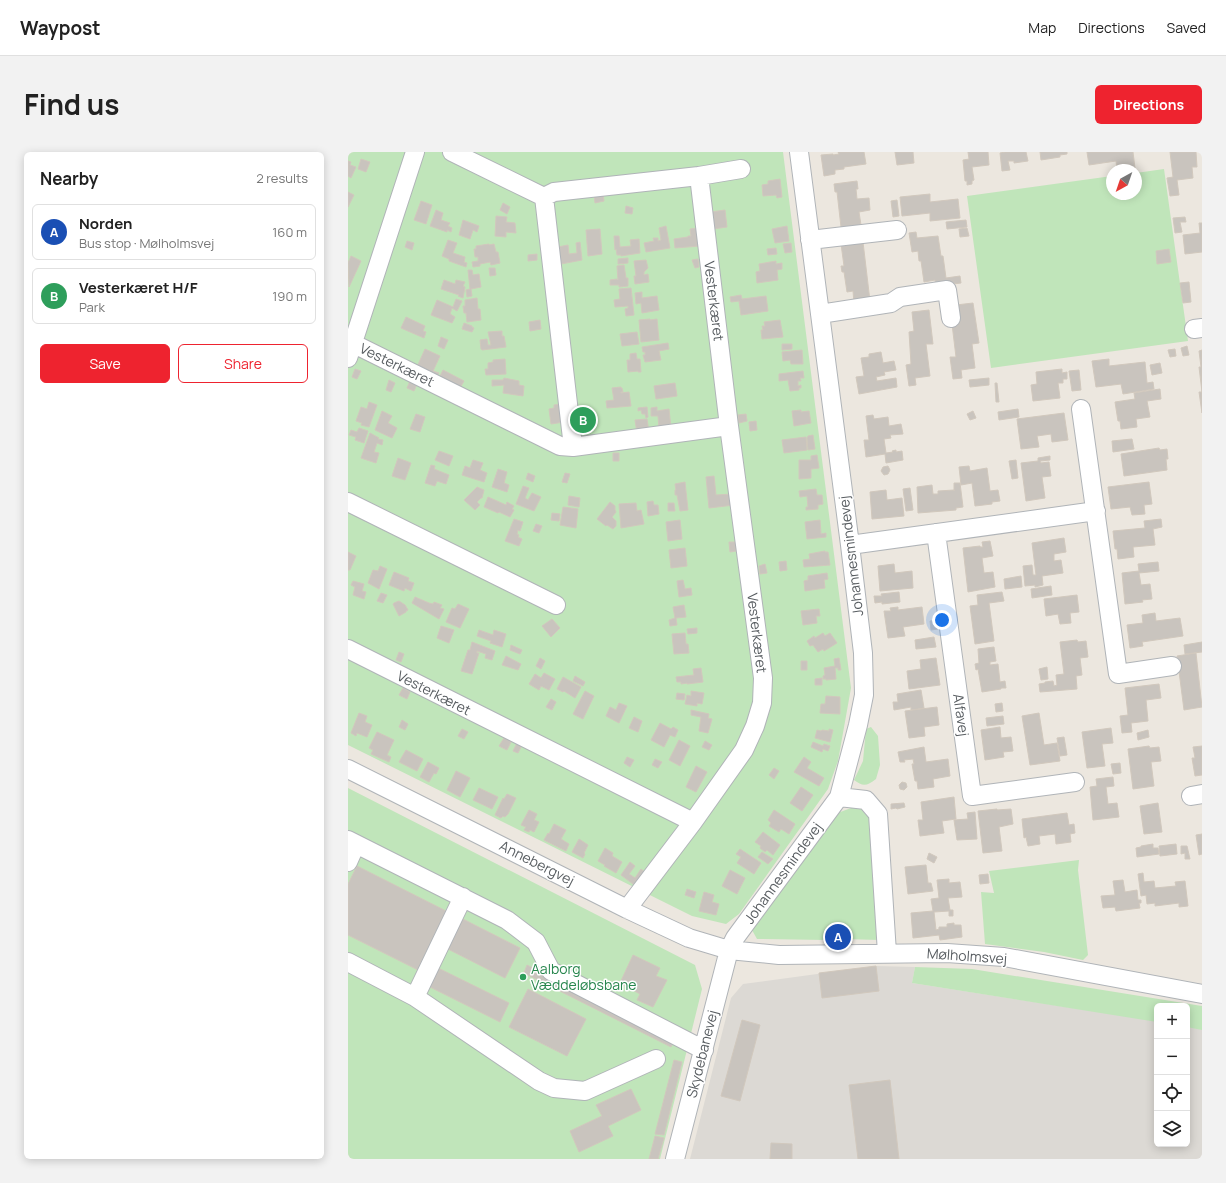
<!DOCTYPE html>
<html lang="en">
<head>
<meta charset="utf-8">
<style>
	:root { --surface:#fff; --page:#f2f2f2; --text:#222; --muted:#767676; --line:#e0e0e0; --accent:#ee232f }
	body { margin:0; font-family:Manrope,sans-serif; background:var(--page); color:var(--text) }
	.controls { position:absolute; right:12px; bottom:12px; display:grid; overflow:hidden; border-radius:6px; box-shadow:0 2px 10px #0003 }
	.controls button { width:36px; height:36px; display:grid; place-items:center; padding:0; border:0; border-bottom:1px solid var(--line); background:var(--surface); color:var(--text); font:20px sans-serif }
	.compass { position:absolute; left:758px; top:12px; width:36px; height:36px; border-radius:50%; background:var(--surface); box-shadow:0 2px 10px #0003; rotate:220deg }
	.you { position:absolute; left:594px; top:468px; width:14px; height:14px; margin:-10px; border:3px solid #fff; border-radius:50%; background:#1a73e8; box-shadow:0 0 0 6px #1a73e833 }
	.badge { display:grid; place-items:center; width:26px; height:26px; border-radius:50%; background:var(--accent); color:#fff; font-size:13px; font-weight:700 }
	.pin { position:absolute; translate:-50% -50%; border:2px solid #fff; box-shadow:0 1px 4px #0006 }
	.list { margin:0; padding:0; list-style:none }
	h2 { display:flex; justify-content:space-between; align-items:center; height:52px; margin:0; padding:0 16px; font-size:17px }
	h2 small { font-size:13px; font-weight:400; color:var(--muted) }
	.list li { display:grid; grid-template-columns:26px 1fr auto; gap:12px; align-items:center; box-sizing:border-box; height:56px; margin:0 8px 8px; padding:0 8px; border:1px solid var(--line); border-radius:6px }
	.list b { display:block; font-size:15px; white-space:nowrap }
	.list p { margin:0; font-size:13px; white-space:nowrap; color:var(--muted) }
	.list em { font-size:13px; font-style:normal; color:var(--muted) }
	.actions { display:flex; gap:8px; padding:12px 16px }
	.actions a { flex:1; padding:9px 0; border:1px solid var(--accent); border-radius:6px; text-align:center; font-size:14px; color:var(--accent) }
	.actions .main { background:var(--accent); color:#fff }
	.icon { flex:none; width:22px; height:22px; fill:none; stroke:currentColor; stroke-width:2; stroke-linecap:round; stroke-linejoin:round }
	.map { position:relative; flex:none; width:854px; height:1007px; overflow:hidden; border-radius:6px }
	header { display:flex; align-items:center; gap:24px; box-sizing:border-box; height:56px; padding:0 20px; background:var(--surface); border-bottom:1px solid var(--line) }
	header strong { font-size:19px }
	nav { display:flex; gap:22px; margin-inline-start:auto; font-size:14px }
	.intro { display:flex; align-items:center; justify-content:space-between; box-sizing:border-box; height:96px; padding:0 24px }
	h1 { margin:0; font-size:28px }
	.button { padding:10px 18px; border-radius:6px; background:var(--accent); color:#fff; font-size:14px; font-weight:700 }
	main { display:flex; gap:24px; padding:0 24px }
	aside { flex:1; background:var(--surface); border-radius:6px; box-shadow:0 2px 10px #0003 }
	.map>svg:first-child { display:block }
</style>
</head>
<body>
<header>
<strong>Waypost</strong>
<nav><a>Map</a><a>Directions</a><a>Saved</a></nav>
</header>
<div class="intro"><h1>Find us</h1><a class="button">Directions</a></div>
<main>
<aside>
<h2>Nearby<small>2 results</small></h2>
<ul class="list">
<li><span class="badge" style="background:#1a4fb4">A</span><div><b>Norden</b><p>Bus stop · Mølholmsvej</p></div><em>160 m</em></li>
<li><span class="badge" style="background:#2e9e5b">B</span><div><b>Vesterkæret H/F</b><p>Park</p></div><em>190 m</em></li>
</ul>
<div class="actions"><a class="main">Save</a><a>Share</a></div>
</aside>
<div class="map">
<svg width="854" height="1007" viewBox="0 0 854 1007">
	<rect width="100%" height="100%" fill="#ece7df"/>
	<!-- industrial -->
	<path fill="#dcd9d4" d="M528 814 567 815 564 831 809 869V992H839V874L854 877V1007H342L383 846 395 832Z"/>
	<!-- green -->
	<path fill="#c0e5ba" d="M0 0H435L503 536 490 609 480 637 391 762 378 772 344 764 0 593Z
		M816 17 840 189 643 216 619 44 764 24V42H788V21Z
		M523 575 530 584 532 613 528 627C519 634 515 635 506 628L515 609 518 577Z
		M0 636 347 813 354 837 312 1007H0Z
		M510 655 515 657 524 670 532 788 496 787 493 778 486 777 478 788 409 787 404 778 406 771 487 662 503 656Z
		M731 708 730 718 740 803 735 808 696 800 637 792 633 740 646 741 641 719Z
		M567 815 624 817 854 854V878L839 875V854H809V870L564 831Z"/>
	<!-- building -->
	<path fill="#c9c4be" stroke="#d1c8bd" d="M490 0H516L518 12 496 15V17L487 18V22L476 24 473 3 485 2V3L491 2Z
		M547 0H565L566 11 549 13Z
		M620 0H640L641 13 624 15 626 28 624 29V32L619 33V29H617L615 8 621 7Z
		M657 0H678L680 9 666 11V9H660L662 18 654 19 652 1Z
		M692 0H719V2L712 3V5L693 8Z
		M739 0H785L787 16 769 18 768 9 741 13Z
		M822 0H848L849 15H844L845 26 829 28 831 43 822 44 819 26 825 25Z
		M13 7 22 10 18 20 10 17Z
		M0 9 3 10 2 13 8 15 3 26 0 24Z
		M432 27 434 45 429 46 428 43 415 44 414 33 420 32V29Z
		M509 29 510 37H508L509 47 521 46 522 58 511 60 513 73 493 75 489 40H487L486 32Z
		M0 40 6 43 0 55Z
		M255 42 256 49 247 51 246 43Z
		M582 42V50L610 47 612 66 582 69V61L554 64 552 45Z
		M549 48 551 64 545 65 543 49Z
		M73 49 84 53 78 72 66 68Z
		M155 51 162 55 159 62 152 58Z
		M278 54 285 56 284 62 277 61Z
		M88 58 95 61 93 68 102 71 100 74 104 76 103 80 99 78V80L82 74Z
		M377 58 379 75 365 77 363 60Z
		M148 64 159 65 158 70 167 71 168 81 158 80V85L147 84Z
		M837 65 838 70H832L834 80 827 81 825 66Z
		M115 68 131 74 129 80 125 78 122 87 111 83Z
		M618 68 619 75 599 77 598 70Z
		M851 71H854V100L837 102 835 83 852 81Z
		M318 74 322 96 298 100 296 91 306 89 305 86H310V89L313 88 311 76Z
		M439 74 441 89 427 91 424 77Z
		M350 76 352 94 327 96 326 87 340 85V84H343L342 77Z
		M619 76 621 84 612 85 611 77Z
		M252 77 254 102 240 104 238 78Z
		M568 80 569 86 590 84 593 104H595L598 126 612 124 613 131 588 134 587 128 576 130 573 109H571L570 99 564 100 561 81Z
		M266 84H271L272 95 283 94 282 88 291 87 292 101 273 104V103H269L268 97 267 98Z
		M100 88 109 91 105 101 117 105 116 110 119 111 118 115 101 109V107L94 104Z
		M59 89 66 91 64 98 57 95Z
		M232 90 234 108 213 112 210 95 220 93 221 102 229 101 228 91Z
		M515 90 522 149 506 151 505 139 499 140 496 120H494L493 114H496L493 92Z
		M443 91 444 100 437 101 435 92Z
		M141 92V93L146 92 148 100H150L152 111 143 113 142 110 132 112V114L125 115 124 110 130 109V105H127L126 97H128V94Z
		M428 96 429 102 420 103 419 97Z
		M821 97 823 110 809 112 808 99Z
		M189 102V108L180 109V103Z
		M3 104 13 109 1 135 0 111Z
		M280 106V111L270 112V107Z
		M350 107 351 115 347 116 344 108Z
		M298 108 300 116 296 120V123L300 122 301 130 287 132 286 124H288L286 109Z
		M428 109V112L434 111V117L429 118 430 128 409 131 408 120 412 119 411 112Z
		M276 113 278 126H280V134L271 135V133H262V128L269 127 270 128 269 114Z
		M141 116H147L148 123 142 124Z
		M120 118H124L125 123 131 122 133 135 123 137 124 144 119 145 118 138 122 137Z
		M96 128 107 132 108 128 117 130 115 134 117 135 115 146 110 144 111 143 93 137Z
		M841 130 843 150 835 151 832 131Z
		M283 136 286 163 278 164 277 157 280 156V154L267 155 266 148 272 147 271 137Z
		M294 140V146L309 144 311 158 294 161 293 151 288 152 287 141Z
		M393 143 394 147 418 144 420 159 393 163 391 149 383 150 382 145Z
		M129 146 130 157H132L133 168 119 170 118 161H116L115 154H117V148Z
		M108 147 114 149 109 159 104 156 102 162 107 165 104 171 83 163 89 148 105 155Z
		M625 151 631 191 624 192 627 216 613 218 614 226 605 227 602 205H608L604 172H610L608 153Z
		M581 158 585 192H578L582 224 567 226 568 233 561 234 558 213 563 212 561 180 566 179 564 160Z
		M58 165 77 174 75 179 78 180 76 186 53 176Z
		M302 167V168L309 167 311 188 293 190 291 168Z
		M192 168 193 177 182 179 181 170Z
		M432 168 435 185 414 187 413 178H415L414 174H417L416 170Z
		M116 171 124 174V175L126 176 124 180 114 177Z
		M154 179V184H156L158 195 134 198 133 197 132 188 139 187 140 193H143L140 180Z
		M289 180 291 192 274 194 272 182Z
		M93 185 100 188 96 197 90 194Z
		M320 191 321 197 311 199 313 208 297 210 295 203H297V200H295L294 195Z
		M434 192H444V197L434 198Z
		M839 194 841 203 835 204 833 196Z
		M77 197 92 204 85 219 91 221 89 224 69 215Z
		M827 197 828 204 822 205 820 198Z
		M454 198 455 212H443L442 208 435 209 434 200Z
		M854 198V261L851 240H854L851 215H853L851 199Z
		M533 200 535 211 546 209 548 218 536 220 537 223 528 225 529 229 548 226 549 235 511 242 508 225 516 224 513 206 521 205V202Z
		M288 201 289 207H292L293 220H290V219L280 220 279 208H282V202Z
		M157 207 158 222 138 223 137 217H140V211L145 210V208Z
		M761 207V214L797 210 799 231 805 230 806 237 775 242 773 232 748 235 744 209Z
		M812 211 814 221 804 223 802 213Z
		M7 217 13 219 9 227 4 225Z
		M714 217V221L719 220V227H715V231H710L712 246 685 249 683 233 689 232 688 220Z
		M95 218 116 229 112 236 91 226Z
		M731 218 733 238 724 239 721 219Z
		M455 219 456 226H452L453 229H450V234L453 233V236H451V238L442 239 440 228 431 229V222Z
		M156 226 171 229V233L176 234 175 244 155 241 156 233 144 234V228H155Z
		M641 226V233L622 235 621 228Z
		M41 228 47 231 43 240 38 238Z
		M62 229 69 232 66 239 59 236Z
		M327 231 329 244 308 247 306 234Z
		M647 231H649L651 250H648Z
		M273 235V236H274L275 240H273V241L281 240 283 254 259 256 258 249 266 248 264 236Z
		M812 237 813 247 799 249 802 265 788 267 789 275 773 277 772 269H770L767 250 787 247 786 241Z
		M21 250 29 253 21 275 13 273 14 271 8 269 13 255 19 257Z
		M214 252 216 270 203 272 201 257 206 256V253Z
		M299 255 300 265 298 266 297 262H294L293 258 290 259V256Z
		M309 255V259L321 257 323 276 311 277 310 264H303V256Z
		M670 257 671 265 651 268 650 260Z
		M453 258V260L461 259 463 271 446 274 444 259Z
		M34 259 44 264 40 271 49 276 44 286 27 278Z
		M625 259 628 266 622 268 619 262Z
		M716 261 720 288 704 290 703 282 689 284 691 295 673 297 669 267Z
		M68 262 77 265 72 280 62 277Z
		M398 262 399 269 391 271 390 263Z
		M525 263 526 267 540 265 541 274 553 272 555 282 542 283 543 286 536 287 538 301 545 300 544 299 548 298V300L554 299 555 308 538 311 537 302 518 305 516 288H521L518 264Z
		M299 267 301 280 289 281 287 268Z
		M408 269 409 278 402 279 401 270Z
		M11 276 20 279 16 291 7 288 8 285 1 283 3 278 9 280Z
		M22 281 31 286 30 287 35 288 34 293 29 291 26 300 31 301 28 311 13 306Z
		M465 283 467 297 460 298 459 286 460 284Z
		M458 285 459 298 436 301 434 288Z
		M784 287 786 297 765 300 764 289Z
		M811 296 812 298 819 297 820 307H818L819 318 776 324 773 302Z
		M91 299 105 304 101 314 87 308Z
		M265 301H271V309H265Z
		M469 303 471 316 463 317V326L451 327V308H463V304Z
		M702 304V308L692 309 693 311 701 310 703 324 694 325 697 346 678 349 673 311 690 309V306Z
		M50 306 63 311 57 328 44 324Z
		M125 308 135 311 132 318 139 321 136 330 114 323 117 314 122 316Z
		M668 308 670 326 664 327 661 309Z
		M83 313 87 314 86 317 101 323 98 332 89 329 87 334 77 331Z
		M540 314 542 318 540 322 536 323 533 319 535 315Z
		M621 314 622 319 639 316 642 339 650 338 652 349 644 350V352L627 354 624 331 613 333 611 315Z
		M150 317 159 320 156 331 161 333 159 340 144 335Z
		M180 321 187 324 185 330 178 327Z
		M217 321 222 322 219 331 214 330Z
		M366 324 368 343 384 342 386 353 361 356 358 325Z
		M337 330 340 358 332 359 329 343H327V338H328L327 332Z
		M801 330 804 352 796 353 797 362 784 363 782 355 763 357 760 335Z
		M606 331H612L615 355 608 356V358L570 361 569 335 584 333 585 342H590V339L606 338V339Z
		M175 334 181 336 177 346 180 348 184 341 193 345 186 359 168 352Z
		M129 335 136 338 134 346H133L129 350 132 353 127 358 116 348Z
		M562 336 565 358 558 359 555 337Z
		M468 337 469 343H474L475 352 470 353V357L458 358V355H460L459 344 452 345 451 339Z
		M538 338 539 348 554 346 556 364 524 367 522 340Z
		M221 344 232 346 231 355 220 353Z
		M140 345 158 353 159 350 166 354 164 357 166 358 162 365 151 360 150 361 136 355Z
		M305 349 306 353H310L311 362 300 364 299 350Z
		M262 350 267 354V358L268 360 264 365 268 369V374L265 377 259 373 258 374 249 367Z
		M288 351 289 359 293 358 296 372 273 376 271 352Z
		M320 351H326L327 359H320Z
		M215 355 230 357 228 376 212 373Z
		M204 361 212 362 211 369 203 368Z
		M166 367 175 370 172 379 170 378 169 382 171 383 170 385 174 387 171 394 157 389Z
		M813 367 814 375 805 377 807 393 785 395 786 405 770 407 769 397H767L765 379 797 376 796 369Z
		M332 368 334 387 320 389 318 370Z
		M472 368 473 382 478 381V385L459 387 457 370Z
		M188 372 194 374 191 381 185 379Z
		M716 386 718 400 706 402V409L713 408 715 421 694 424 695 433 687 435V433L677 434 675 414 684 413 685 423H688L684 391Z
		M642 389 645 404 634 406 636 421 645 420 647 435 620 440 615 396 632 394V395H635L634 390Z
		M381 390H387L388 399 382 400Z
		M337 396 339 414 323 416 321 398Z
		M477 399V400H480L482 413 456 415 455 408 462 407 461 402Z
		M0 400 8 404 2 418H0Z
		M438 409 439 418 432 419 431 410Z
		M810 410 811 419 791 421 793 433 802 432 804 447 794 448 795 450 777 452 774 421 791 419 790 412Z
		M417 412 419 421 412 422 411 414Z
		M546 412 547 421 564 419 565 436 532 439 530 414Z
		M32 414 39 417 31 437 20 431 25 418 30 419Z
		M46 420 61 426 60 429 66 431 63 439 57 436 56 439 41 433Z
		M479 421 480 427 476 428 477 436 457 439 456 429 460 428V424Z
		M673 424 674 435 657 437 656 427Z
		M335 428 337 437 343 436 344 443 331 445 329 429Z
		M5 429 16 432 14 439 18 440 16 447 5 443 7 435 3 433Z
		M703 434 704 443 684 446 683 437Z
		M551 440 552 450 534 452V450L527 451 526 444H534L533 442Z
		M654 440 656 449 641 451 646 489 627 492 622 454 630 453 629 443Z
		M33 441 39 443 35 451 29 449Z
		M729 443 731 460 722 461 723 471 712 472 710 462 698 464 696 447Z
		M67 445 81 451 85 452 86 450 94 453 92 456 96 457 91 467 64 451Z
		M51 449 57 453 60 458 58 459V460L51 464 45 452 46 451Z
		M110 452 121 457 112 476 98 470 104 456 107 457Z
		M336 453 338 465 328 466 329 473 322 474 321 468 327 466 325 455Z
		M550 455V458L574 455 576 472 555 475 557 484 540 486 536 459H543L542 456Z
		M471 457 472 464H468L469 471 455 473 453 459Z
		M807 461 808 469 832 466 835 484 794 490 795 494 782 496 779 473 795 471 794 463Z
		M204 467 212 476 203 485 194 474Z
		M589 468 590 477 583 478 582 469Z
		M93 474 106 478 101 491 89 486Z
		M349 476V481L340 482 339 477Z
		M131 478 145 483 146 478 158 482 154 495 142 491 143 489 129 484Z
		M337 481 338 492H340L341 501 326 502 324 482Z
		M475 481 477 484 482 481 489 491 476 499 475 497 470 500 465 493 462 494 459 489 466 484 467 486Z
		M586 485 588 495 568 497 567 488Z
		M729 488 730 490 738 489 740 505 732 506 734 523 728 524 729 537 692 540 691 532 697 531V530L705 529 706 534 709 533 708 523 716 522 712 490Z
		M124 490 147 499 144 508 137 506 138 502 129 499V501H131L124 522 113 519 120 498H122Z
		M854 490V500L837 502 836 493Z
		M163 493 174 498 172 502 162 498Z
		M646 495 648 509 642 510V513L650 512 652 530 657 529 658 536H653V537L634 540 630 517 628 518 627 512 631 511 630 497Z
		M51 500 56 502 53 510 48 508Z
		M848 501 854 555 836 558 829 504Z
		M158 504 173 512 170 518 154 513Z
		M192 506 197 509 193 517 188 514Z
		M491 506 493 518H490V516H487L488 527 478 528V527H475V524L477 523 476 516 487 514 486 507Z
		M588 506 592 533 561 537 559 519 573 517 572 508Z
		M453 509H459V518H453Z
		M699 515 700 527 693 528 691 517Z
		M353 516 355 530 339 532V531L333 532V530H329L328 525 346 523 345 517Z
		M196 521 207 527 201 538 193 534 191 538 181 532 187 522 193 526Z
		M227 524 237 530 235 534 225 529Z
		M215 525 233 535 227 546 216 539 215 540 209 537Z
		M474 526V533H467V527Z
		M811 532 813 546 798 548 800 569 783 571 784 580 774 581 772 564 780 563 777 536Z
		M55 536 62 540 59 547 51 543Z
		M573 538 576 556 563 558V555L546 558 545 550H550L549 542Z
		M237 539 246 544 235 567 225 562Z
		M343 539 356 541 354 552 349 551V554L337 552 339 543 343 544Z
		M329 541 337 542 336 548 328 547Z
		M478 544 492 545V562L472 561 473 552H477Z
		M203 547 208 550 204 558 198 555Z
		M271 551 279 554 271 571 258 564 262 555 268 558Z
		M654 551 655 559 648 560 647 552Z
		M589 555 591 573 576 575 577 584 561 586 557 559Z
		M343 558 361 562 360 566 364 567 360 581 351 579 353 565 343 563Z
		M11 561 19 564 17 570 24 573 19 585 9 581 8 584 3 581Z
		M691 561 696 593 709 591 712 609 682 613 674 564Z
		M655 564 656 572 639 574 638 566Z
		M286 565 294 569 290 580 281 576Z
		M54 568 60 572 57 578 51 575Z
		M312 571 323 577 325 575 330 578 327 585 322 583 316 595 303 588Z
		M652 575 653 586 663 585 665 599 655 600 656 605 637 608 633 578Z
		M763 576 765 591 754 592 757 614 739 616 734 580Z
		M114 577 120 580 116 587 110 584Z
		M481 577 485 578 482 590 467 586 469 578 473 579 474 578 481 579Z
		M800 578 801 585 790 588 789 581Z
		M29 580 46 588 39 603 43 605 41 610 23 602 25 598 21 596Z
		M716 585 719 603 712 604 709 586Z
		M156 586 163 590 159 598 151 594Z
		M331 588 342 594 332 614 321 608Z
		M357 589 364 593 361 598 354 595Z
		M465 590 475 594 476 592 482 594 480 599 475 597 474 600 463 595Z
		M169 591 174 593 170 601 165 599Z
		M801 594 802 596 811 595 813 609 803 610 806 634 785 637 780 597Z
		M854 594V623L847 624 844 606H847L845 595Z
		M576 595 578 610 600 607 602 624 585 627 586 635 570 637 569 629H567L564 612H566L565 607 556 608 557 610H552L550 600Z
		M58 598 75 607 69 619 51 610Z
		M279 605 286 608 282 615 276 611Z
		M456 605 463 610 459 616 476 626 471 634 446 620Z
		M307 607 314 610 310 616 304 613Z
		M80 610 91 616 88 622 86 621 81 630 72 625Z
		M772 611 773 621 765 622 763 612Z
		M348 614 359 620 348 640 338 635Z
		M426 616 431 619 426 627 421 623Z
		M108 619 122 626 112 645 99 638Z
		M765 625 766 634 758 635 760 652 769 651 771 665 745 668 742 635 749 634 748 627Z
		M554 630 558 631 559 635 556 638 552 637 551 633Z
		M453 635 465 643 454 659 442 651Z
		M131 636 150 645 144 657 125 648Z
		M159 642 168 646 160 662 157 665 155 664 153 666 147 663 155 646 156 647Z
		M606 645 608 667 594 669 596 681 572 684 570 668H575L573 650Z
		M556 651 557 655 549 657 548 656 543 657V652Z
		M810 651 814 680 796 682 792 654Z
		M649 657V658L663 657 665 672 651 675 654 699 635 701 630 659Z
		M181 658 189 662 186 668 191 670 186 680 182 678 181 680 176 678 178 675 173 673Z
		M426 658 447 672 441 682 433 677 431 680 421 674 423 671 420 668Z
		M627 660 629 687 609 688 606 668 620 667 619 661Z
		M719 661 721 673 726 672 727 681 722 682 723 690 708 692 707 682 691 684 692 692 680 694 678 685 676 686 674 667Z
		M206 672 218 678 213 687 221 692 218 699 196 688 200 681 201 682Z
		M415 680 432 693 425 703 419 698 417 700 412 696 413 694 407 690Z
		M854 682V702L851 703 848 683Z
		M231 687 240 693 236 701 237 702 235 706 224 700Z
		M805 692V696H810L811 702 789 705 788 696 793 695V694Z
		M828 692 829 702 812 704 811 694Z
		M833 694H839L842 707H837V701L833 702Z
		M257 696 265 701 264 704 274 710 268 721 256 714 257 713 250 709Z
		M392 697 413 711 406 722 389 711 393 705 388 702Z
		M414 700 425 707 420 712 410 705Z
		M581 701 589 705 586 711 579 707Z
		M282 710 287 714 281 722 287 726 293 717 299 722 289 735 273 723Z
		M578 713 580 731H583L585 739 560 742 557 715Z
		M9 714 100 760 70 818 0 783V732Z
		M382 718 397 726 389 742 374 734Z
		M795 721 796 730 806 729 807 736 828 734 827 730 837 729 840 754 831 755V751L807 754V751L799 752 798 743 793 744 790 722Z
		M640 722 641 731 632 732 631 723Z
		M601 727V731L612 730 614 745 600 746 602 758H605V764H601V759L586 760 588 778 591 777V775H599V772L606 771V773H613L614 785 592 788 591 783 565 786 563 761 585 759 583 747 591 746 589 728Z
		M775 728 777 740 789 738 790 748H793V751H791L792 756 768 759 767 755 755 756 753 744 767 743 765 729Z
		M339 737 348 740 346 746 337 743Z
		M356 740 366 743 364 750 371 752 368 763 351 759Z
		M111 765 172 796 157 826 96 795Z
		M285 803 312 816 308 824 319 828 305 855 289 848 292 842 272 831Z
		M179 813 327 887 323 895 176 821Z
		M528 814 531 839 474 846 471 821Z
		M90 816 161 851 152 870 80 834Z
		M180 837 238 867 219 904 161 875Z
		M394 868 412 873 392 949 373 944Z
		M326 908 334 910 316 983 307 982Z
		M542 928 551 1007H510L501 933Z
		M283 937 293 958 260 974 265 984 231 1000 222 979 254 964 248 953Z
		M307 984 316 986 310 1007H301Z
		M423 991 444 992V1007H422Z"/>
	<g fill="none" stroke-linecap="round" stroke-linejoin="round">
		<!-- minor casing -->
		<g stroke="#b0b4b8" stroke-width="20">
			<path id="minor" d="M104 0 196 45 206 40 351 24
				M196 45 225 295
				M462 88 549 78
				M472 162 543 151 552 145 599 138 603 166
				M846 177 854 176
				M0 189 212 294 225 295 381 274
				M0 206 67 0
				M733 257 770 522 824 514
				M0 350 208 453
				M588 381 624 644 727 630
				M502 393 748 359
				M0 497 345 670
				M0 617 279 757 341 786 381 798 431 803 599 801 656 805 854 842
				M843 644 854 642
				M491 645 518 648 530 662 539 801
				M0 688 159 768 188 790 203 819 356 898
				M0 710 8 692
				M279 757 345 670 396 598 407 574 414 551 415 526 381 274 351 24 393 17
				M0 810 67 845 191 929 206 936 237 939 308 907
				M67 845 115 745
				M327 1007 381 798 387 786 491 645 510 573 516 543 515 501 502 393 451 0"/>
		</g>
		<!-- minor -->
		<use href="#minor" stroke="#fff" stroke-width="18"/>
	</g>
	<!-- markers -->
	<circle fill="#2e9e5b" stroke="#fff" stroke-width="1.5" cx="175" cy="825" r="4"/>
	<g text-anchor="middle" stroke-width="3" stroke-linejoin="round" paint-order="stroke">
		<!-- street labels -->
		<g font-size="14" fill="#585d61" stroke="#fff">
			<text transform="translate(366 149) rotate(83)" y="5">Vesterkæret</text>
			<text transform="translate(49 213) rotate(26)" y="5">Vesterkæret</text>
			<text transform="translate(503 404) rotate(-97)" y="5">Johannesmindevej</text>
			<text transform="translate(409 481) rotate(83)" y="5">Vesterkæret</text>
			<text transform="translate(86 541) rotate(27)" y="5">Vesterkæret</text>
			<text transform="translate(613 563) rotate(82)" y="5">Alfavej</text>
			<text transform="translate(189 711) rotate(27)" y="5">Annebergvej</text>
			<text transform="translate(435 721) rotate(-54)" y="5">Johannesmindevej</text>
			<text transform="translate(619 804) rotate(4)" y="5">Mølholmsvej</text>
			<text transform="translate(354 902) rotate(-76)" y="5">Skydebanevej</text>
		</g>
		<!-- leisure labels -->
		<g font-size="14" fill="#27864d" stroke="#fff" text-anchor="start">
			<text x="183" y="822">Aalborg<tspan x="183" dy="16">Væddeløbsbane</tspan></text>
		</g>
	</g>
</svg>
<div class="controls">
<button>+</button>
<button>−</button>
<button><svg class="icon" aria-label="locate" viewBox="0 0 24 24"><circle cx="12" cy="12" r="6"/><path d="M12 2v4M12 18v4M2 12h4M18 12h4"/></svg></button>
<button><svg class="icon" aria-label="layers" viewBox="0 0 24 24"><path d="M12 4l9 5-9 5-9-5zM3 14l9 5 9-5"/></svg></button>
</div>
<svg class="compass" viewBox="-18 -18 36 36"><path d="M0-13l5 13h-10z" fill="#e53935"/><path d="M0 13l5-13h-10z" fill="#767676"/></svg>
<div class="you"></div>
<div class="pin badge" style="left:490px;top:785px;background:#1a4fb4">A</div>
<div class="pin badge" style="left:235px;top:268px;background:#2e9e5b">B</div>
</div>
</main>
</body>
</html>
